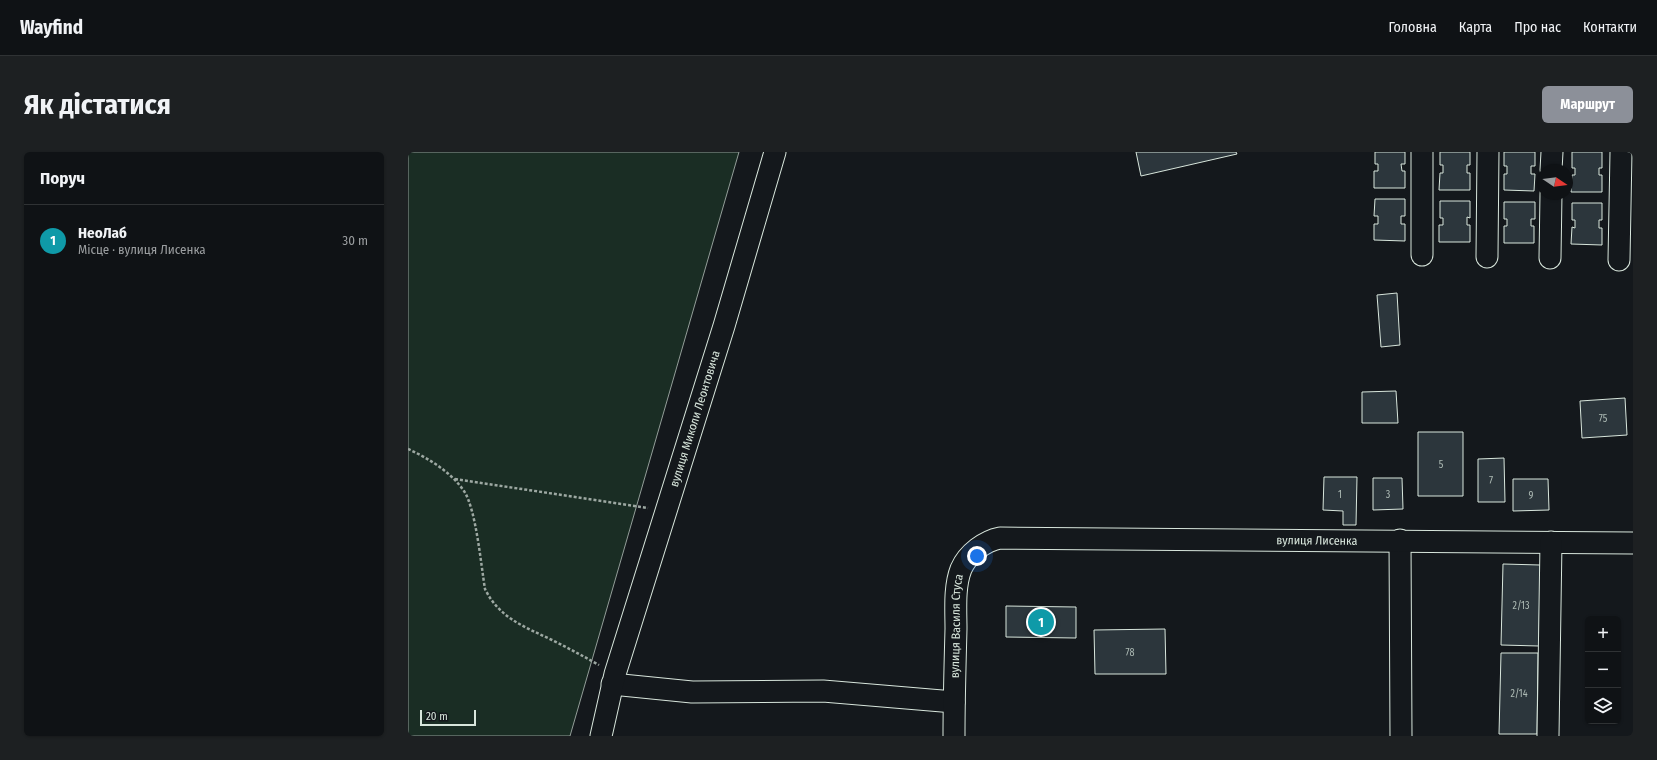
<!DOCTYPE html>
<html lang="uk">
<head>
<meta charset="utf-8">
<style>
	:root { --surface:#0f1215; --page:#1d2022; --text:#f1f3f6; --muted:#9b9ea0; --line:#2f3234; --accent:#8c9099 }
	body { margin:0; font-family:"Fira Sans Condensed",sans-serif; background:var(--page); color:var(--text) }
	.controls { position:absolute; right:12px; bottom:12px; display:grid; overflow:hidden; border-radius:6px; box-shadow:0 1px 3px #0004 }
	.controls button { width:36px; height:36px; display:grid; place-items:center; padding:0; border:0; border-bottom:1px solid var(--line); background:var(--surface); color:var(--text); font:20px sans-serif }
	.compass { position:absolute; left:1129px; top:12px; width:36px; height:36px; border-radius:50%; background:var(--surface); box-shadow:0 1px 3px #0004; rotate:103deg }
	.scale { position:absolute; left:12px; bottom:10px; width:56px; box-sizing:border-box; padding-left:4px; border:2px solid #d8e6dc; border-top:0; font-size:11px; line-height:14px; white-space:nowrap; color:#d8e6dc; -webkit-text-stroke:3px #14181c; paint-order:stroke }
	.you { position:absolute; left:569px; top:404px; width:14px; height:14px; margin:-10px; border:3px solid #fff; border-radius:50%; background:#1a73e8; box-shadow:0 0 0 6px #1a73e833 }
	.badge { display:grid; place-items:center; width:26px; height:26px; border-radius:50%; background:var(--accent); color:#fff; font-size:13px; font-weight:700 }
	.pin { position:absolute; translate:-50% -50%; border:2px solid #fff; box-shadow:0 1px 4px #0006 }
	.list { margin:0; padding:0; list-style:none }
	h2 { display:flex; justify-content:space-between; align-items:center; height:52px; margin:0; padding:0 16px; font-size:17px }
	h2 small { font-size:13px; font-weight:400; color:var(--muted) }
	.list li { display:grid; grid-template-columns:26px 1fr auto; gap:12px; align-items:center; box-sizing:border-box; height:72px; padding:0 16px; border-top:1px solid var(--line) }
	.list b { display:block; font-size:15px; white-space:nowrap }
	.list p { margin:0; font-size:13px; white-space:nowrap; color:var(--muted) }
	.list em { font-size:13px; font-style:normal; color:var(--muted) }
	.icon { flex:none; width:22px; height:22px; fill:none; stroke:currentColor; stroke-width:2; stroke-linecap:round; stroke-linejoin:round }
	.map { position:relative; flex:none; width:1225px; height:584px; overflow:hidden; border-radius:6px }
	header { display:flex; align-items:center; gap:24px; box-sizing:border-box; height:56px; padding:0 20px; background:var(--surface); border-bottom:1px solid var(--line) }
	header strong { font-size:19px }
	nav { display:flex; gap:22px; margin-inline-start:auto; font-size:14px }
	.intro { display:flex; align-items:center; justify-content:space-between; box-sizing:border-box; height:96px; padding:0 24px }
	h1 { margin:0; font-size:28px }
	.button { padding:10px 18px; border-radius:6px; background:var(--accent); color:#fff; font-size:14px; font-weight:700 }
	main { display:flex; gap:24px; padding:0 24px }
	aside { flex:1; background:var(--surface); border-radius:6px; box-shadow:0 1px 3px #0004 }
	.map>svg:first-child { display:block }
</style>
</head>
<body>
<header>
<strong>Wayfind</strong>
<nav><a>Головна</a><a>Карта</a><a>Про нас</a><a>Контакти</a></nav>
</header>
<div class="intro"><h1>Як дістатися</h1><a class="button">Маршрут</a></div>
<main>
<aside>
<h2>Поруч<small></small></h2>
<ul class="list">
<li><span class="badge" style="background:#0f9aa8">1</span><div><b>НеоЛаб</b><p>Місце · вулиця Лисенка</p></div><em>30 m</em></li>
</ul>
</aside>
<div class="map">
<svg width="1225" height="584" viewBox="0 0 1225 584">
	<rect width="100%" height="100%" fill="#14181c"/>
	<!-- green -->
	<path fill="#1a2d24" stroke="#939e99" d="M0 0H331L162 584H0Z"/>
	<!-- building -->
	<path fill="#2c363c" stroke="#d8e6dc" d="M728 0H828L829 2 733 24Z
		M967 0H997V12H993L994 19H997V36H966V19H970V12H967Z
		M1032 0H1062V13H1059V21H1062V38H1031L1032 21H1035V13H1032Z
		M1096 0H1127V14H1123V22H1127L1126 39 1096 38V22H1099V14H1096Z
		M1164 0H1194V16H1191V23H1194V40H1163L1164 23H1167V16H1164Z
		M967 47H997V64H993V72H997V89L966 88V72H970V64H966Z
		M1032 49H1062V66L1059 65V73H1062V90H1031V73H1035V66H1032Z
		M1096 50H1127V67H1123V74H1126V91H1096V74H1099V67H1096Z
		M1164 51H1194V68H1191V76H1194V93L1163 92 1164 75 1167 76V68H1164Z
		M989 141 992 193 973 195 969 143Z
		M988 239 990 271H954V240Z
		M1217 246 1219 283 1174 286 1172 249Z
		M1010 280H1055V344H1010Z
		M1096 306 1097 350H1070V307Z
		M916 325H949L948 373H935V359L915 358Z
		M965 326H994L995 357 965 358Z
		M1105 327H1140L1141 358 1105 359Z
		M1095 412 1132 413 1131 494 1093 493Z
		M598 454 668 455V486L598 485Z
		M757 477 758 522H687L686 478Z
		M1093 501H1130L1129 582H1091Z"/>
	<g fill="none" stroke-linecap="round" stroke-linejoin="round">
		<!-- minor casing -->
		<g stroke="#d8e6dc" stroke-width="23">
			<g id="minor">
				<path d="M1143 18 1144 0"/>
				<path d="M1014 103V0"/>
				<path d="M1079 105 1080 0"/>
				<path d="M1142 106 1143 42"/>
				<path d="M1211 108 1213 0"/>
				<path d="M992 388 993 584"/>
				<path d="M204 532 284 540 415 539 546 550"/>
				<path id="s1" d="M193 584 207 522 316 174 367 0"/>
				<path id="s2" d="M546 584C546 548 547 513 548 477 548 458 546 435 553 417 560 401 577 389 592 386L1225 391"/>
				<path d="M1140 584 1143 390"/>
			</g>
		</g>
		<!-- path -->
		<path stroke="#9da8a2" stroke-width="2.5" stroke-dasharray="3 2" stroke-linecap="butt" d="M0 297C20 306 43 320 56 339 68 357 73 413 77 437 91 466 117 475 144 488 160 496 175 504 191 513
			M47 327 240 356"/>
		<!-- minor -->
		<use href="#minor" stroke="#14181c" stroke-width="21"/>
	</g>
	<g text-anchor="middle" stroke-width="3" stroke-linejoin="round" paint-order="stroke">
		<!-- number labels -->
		<g font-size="10" fill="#adbab4">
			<text x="1195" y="270">75</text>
			<text x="1033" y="316">5</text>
			<text x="1083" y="332">7</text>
			<text x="932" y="346">1</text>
			<text x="980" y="346">3</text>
			<text x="1123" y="347">9</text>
			<text x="1113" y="457">2/13</text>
			<text x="722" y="504">78</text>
			<text x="1111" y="545">2/14</text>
		</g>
		<!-- street labels -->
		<g font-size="12" fill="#d8e6dc" stroke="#14181c">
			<text dy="4" stroke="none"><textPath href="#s1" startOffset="331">вулиця Миколи Леонтовича</textPath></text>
			<text dy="4" stroke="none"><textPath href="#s2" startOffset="536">вулиця Лисенка</textPath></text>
			<text dy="4" stroke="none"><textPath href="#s2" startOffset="110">вулиця Василя Стуса</textPath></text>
		</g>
	</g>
</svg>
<div class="controls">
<button>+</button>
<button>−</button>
<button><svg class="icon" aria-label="layers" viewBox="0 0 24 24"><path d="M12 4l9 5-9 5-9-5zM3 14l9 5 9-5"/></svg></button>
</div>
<svg class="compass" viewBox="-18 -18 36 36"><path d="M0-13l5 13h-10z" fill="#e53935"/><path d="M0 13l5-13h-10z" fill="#9b9ea0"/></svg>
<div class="scale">20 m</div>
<div class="you"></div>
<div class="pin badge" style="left:633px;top:470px;background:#0f9aa8">1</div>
</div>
</main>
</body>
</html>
